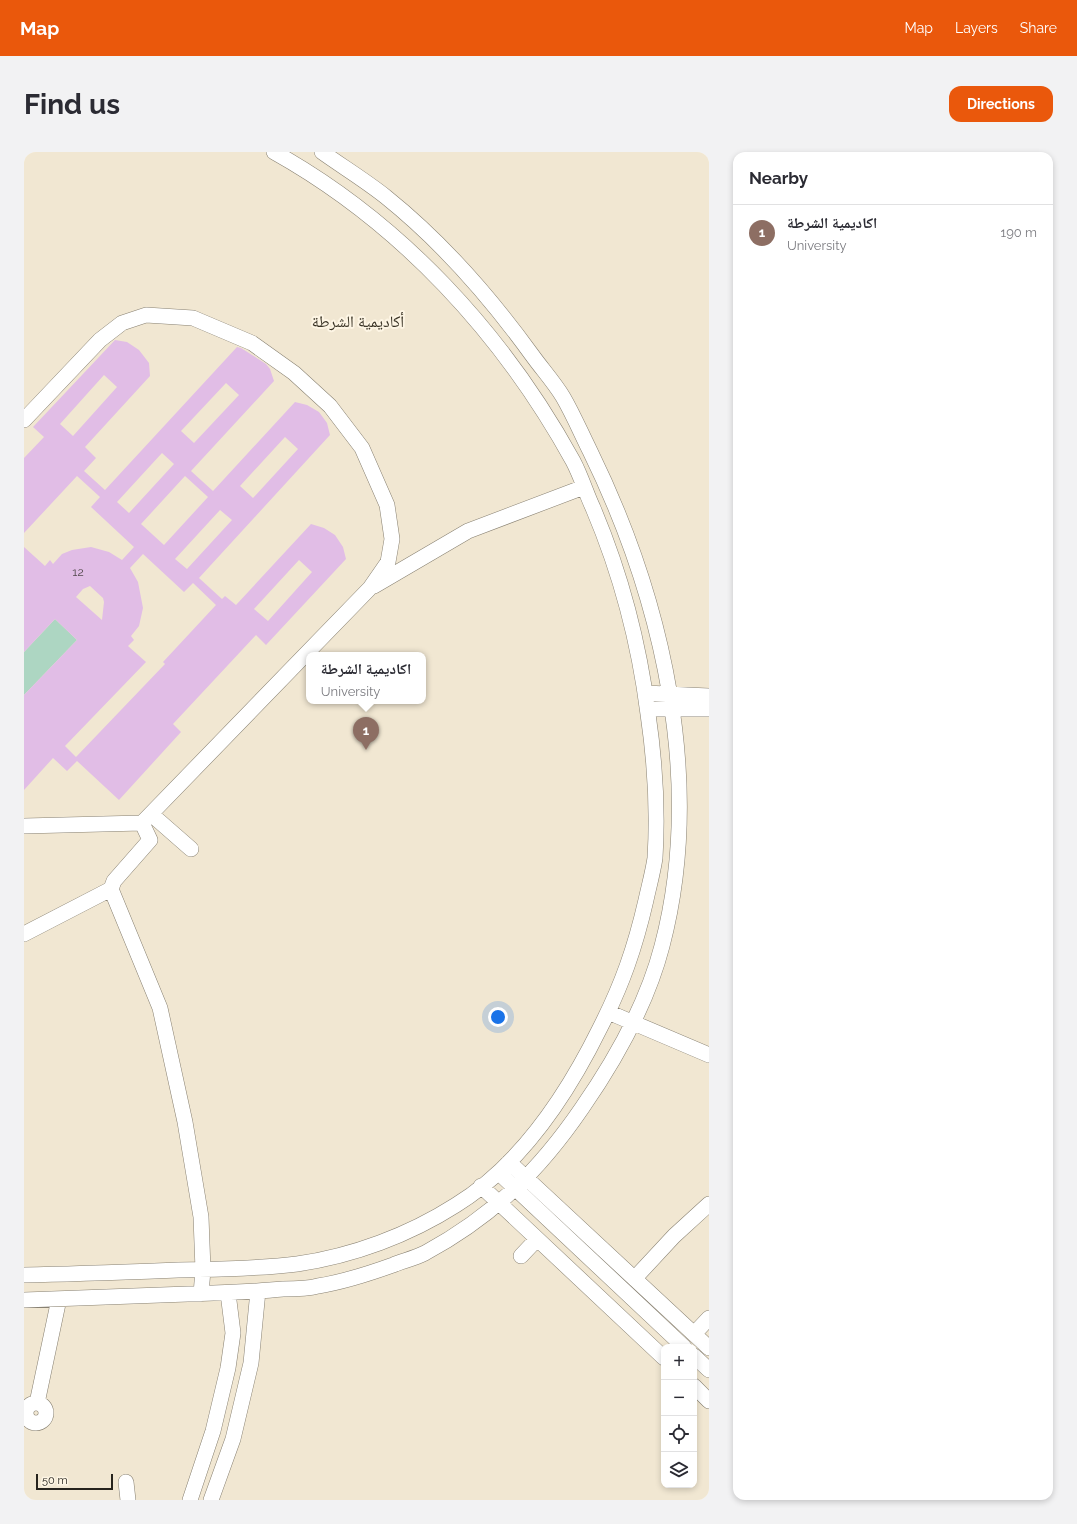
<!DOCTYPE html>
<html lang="en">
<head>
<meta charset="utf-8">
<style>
	:root { --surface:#fff; --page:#f2f2f3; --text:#2b2b33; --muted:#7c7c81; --line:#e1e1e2; --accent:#ea580c }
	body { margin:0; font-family:Raleway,"Noto Naskh Arabic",sans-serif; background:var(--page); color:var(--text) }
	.controls { position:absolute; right:12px; bottom:12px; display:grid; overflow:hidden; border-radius:8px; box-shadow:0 2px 6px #0003 }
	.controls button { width:36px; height:36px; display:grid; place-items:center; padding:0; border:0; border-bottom:1px solid var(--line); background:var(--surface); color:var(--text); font:20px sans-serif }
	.scale { position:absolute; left:12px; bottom:10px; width:77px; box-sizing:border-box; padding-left:4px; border:2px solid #26231d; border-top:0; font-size:11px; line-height:14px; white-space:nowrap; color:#26231d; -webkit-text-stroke:3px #fdf5e4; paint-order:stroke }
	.you { position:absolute; left:474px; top:865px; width:14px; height:14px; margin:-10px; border:3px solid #fff; border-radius:50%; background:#1a73e8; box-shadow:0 0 0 6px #1a73e833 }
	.badge { display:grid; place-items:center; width:26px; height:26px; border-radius:50%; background:var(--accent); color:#fff; font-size:13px; font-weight:700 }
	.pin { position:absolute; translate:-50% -33px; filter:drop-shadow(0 1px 2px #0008) }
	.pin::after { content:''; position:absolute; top:21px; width:14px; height:12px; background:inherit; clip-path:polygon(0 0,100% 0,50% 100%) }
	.popup { position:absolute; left:282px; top:500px; width:120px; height:52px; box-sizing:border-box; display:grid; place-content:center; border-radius:8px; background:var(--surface); filter:drop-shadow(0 1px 3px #0005); font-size:13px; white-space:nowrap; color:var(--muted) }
	.popup b { font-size:15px; color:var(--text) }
	.popup::after { content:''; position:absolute; left:50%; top:100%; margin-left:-8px; border:8px solid transparent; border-top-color:var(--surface) }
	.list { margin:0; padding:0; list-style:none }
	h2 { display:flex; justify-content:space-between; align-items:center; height:52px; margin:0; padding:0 16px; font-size:17px }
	h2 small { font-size:13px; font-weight:400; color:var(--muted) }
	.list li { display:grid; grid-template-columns:26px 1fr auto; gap:12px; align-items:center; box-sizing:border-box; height:56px; padding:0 16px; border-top:1px solid var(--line) }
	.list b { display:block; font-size:15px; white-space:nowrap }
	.list p { margin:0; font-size:13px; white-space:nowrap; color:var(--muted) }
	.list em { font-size:13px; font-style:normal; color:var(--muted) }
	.icon { flex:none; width:22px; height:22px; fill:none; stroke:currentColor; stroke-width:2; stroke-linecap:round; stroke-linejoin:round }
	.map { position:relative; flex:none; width:685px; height:1348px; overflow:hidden; border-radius:12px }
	header { display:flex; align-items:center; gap:24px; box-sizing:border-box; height:56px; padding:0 20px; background:var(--accent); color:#fff }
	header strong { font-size:19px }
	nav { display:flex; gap:22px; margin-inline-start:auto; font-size:14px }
	.intro { display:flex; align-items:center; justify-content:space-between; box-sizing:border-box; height:96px; padding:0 24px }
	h1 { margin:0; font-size:28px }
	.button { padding:10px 18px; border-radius:12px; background:var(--accent); color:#fff; font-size:14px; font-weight:700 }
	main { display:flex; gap:24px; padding:0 24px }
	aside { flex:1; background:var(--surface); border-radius:12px; box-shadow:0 2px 6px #0003 }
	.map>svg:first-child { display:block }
</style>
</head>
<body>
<header>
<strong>Map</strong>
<nav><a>Map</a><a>Layers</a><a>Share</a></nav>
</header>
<div class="intro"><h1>Find us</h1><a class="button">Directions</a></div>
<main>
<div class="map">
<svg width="685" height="1348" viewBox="0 0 685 1348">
	<rect width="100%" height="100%" fill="#fdf5e4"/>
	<!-- education -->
	<path fill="#f1e7d2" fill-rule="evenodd" d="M0 0H685V1348H0ZM285 503H399V549H285ZM640 1195H670V1333H640Z"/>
	<!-- green -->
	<path fill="#add6c2" d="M31 467 53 488 0 543V500Z"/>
	<!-- building -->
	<path fill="#e1bde6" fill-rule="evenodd" d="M91 188 103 190 115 198 125 211 126 224 61 295 72 306 60 319 81 338 213 195 217 196 242 212 246 217 250 229 167 319 189 339 271 250 283 253 295 260 303 271 306 283 175 426 198 447 201 444 212 453 287 372 300 376 311 383 319 395 322 407 242 493 232 483 149 572 157 580 95 648 53 609 43 619 29 606 0 638V543L53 488 31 467 0 500V395L21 414 26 408 29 412 38 402 48 398 67 395 85 400 98 408 110 395 67 355 76 345 53 324 0 381V306L20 285 9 275ZM80 223 93 235 49 284 36 272ZM202 231 215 243 170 291 157 279ZM261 285 274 297 229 346 216 334ZM138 301 150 312 105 361 93 350ZM161 324 184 345 140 393 117 372ZM196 358 208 368 163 417 151 407ZM119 402 160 440 169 431 192 453 139 510 141 512 52 605 41 594 122 510 104 494 110 488 107 484 115 474 119 456 114 430 106 416ZM275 408 288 420 244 469 230 457ZM66 434 79 446 80 450 78 468 52 445 59 437Z"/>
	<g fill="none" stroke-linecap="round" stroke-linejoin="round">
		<!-- minor casing -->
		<g stroke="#888172" stroke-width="16">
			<path id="minor" d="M0 268 76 188 98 171 122 163 169 166 228 191 270 221 306 254 338 296 363 353 368 387 364 410 346 436 118 671 0 674
				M350 434 444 379 560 335
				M621 541 685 544
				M624 557H685
				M127 662 167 697
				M118 671 126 688 90 729 87 737 136 856 161 970 177 1065 179 1118 177 1142
				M0 782 87 737
				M584 860 685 903
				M485 1010 685 1196
				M475 1021 660 1195
				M457 1034 640 1206
				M497 1104 513 1087
				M0 1123C51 1122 102 1120 154 1118 193 1117 234 1117 273 1112 329 1104 385 1083 432 1053 497 1013 543 943 576 876 598 833 611 796 622 748 625 734 629 720 631 706 634 658 631 610 624 562 615 491 597 422 569 356 562 341 557 324 549 309 479 182 377 71 250 0
				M611 1126 650 1084 685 1052
				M0 1148C55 1146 110 1144 164 1142 196 1141 228 1140 259 1137 271 1137 283 1137 294 1134 319 1130 344 1122 369 1113 379 1109 391 1106 401 1101 469 1064 515 1019 558 956 592 907 623 852 638 794 681 630 639 448 566 299 557 281 549 262 539 245 530 230 518 217 508 203 466 145 418 90 362 45 342 29 319 15 298 0
				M670 1182 685 1166
				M670 1204 685 1218
				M670 1234 685 1249
				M2 1261a10 10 0 1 1 20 0a10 10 0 1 1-20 0Z
				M13 1251 35 1147
				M102 1330 104 1348
				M166 1348 189 1279 204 1216 209 1181 204 1141
				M187 1348 209 1287 227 1211 234 1139"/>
		</g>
		<!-- minor -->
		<use href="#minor" stroke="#fff" stroke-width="15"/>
	</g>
	<g text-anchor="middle" stroke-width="4" stroke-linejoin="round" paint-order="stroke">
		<!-- number labels -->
		<g font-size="12" fill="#554a4f">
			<text x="54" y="424">12</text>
		</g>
		<!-- quarter labels -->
		<g font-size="16" fill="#393325" stroke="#fdf5e4">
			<text x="334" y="175">أكاديمية الشرطة</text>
		</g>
	</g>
</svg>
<div class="controls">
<button>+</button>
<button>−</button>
<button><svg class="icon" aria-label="locate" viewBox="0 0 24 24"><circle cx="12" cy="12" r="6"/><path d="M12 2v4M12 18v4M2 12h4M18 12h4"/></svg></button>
<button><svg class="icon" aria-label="layers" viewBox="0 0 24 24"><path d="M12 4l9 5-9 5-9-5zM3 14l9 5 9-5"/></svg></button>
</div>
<div class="scale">50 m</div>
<div class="you"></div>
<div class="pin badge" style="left:342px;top:598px;background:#8d6e63">1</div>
<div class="popup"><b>اكاديمية الشرطة</b>University</div>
</div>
<aside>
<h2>Nearby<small></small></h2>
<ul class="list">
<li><span class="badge" style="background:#8d6e63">1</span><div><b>اكاديمية الشرطة</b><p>University</p></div><em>190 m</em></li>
</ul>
</aside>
</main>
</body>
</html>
